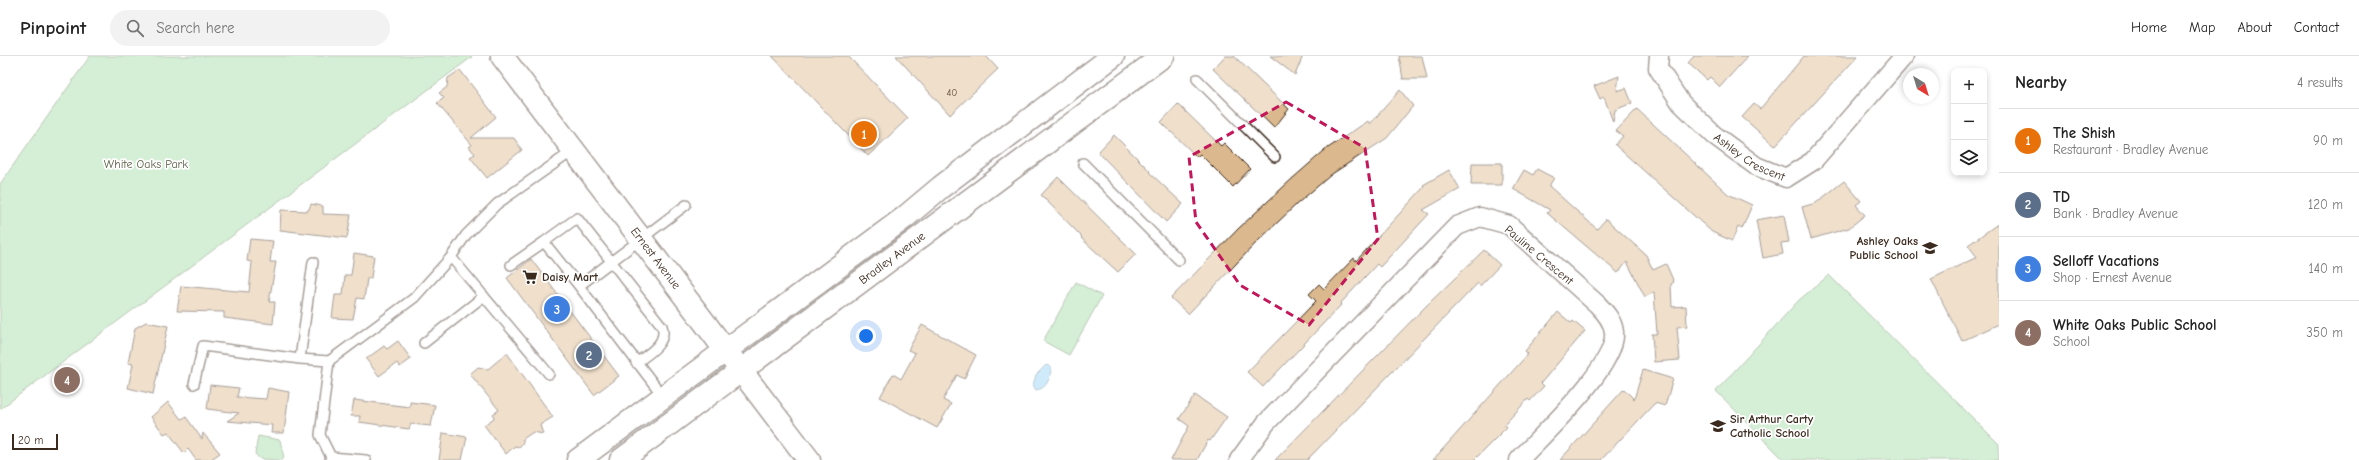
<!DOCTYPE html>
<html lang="en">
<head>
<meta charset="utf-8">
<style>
	:root { --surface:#fff; --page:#f2f2f2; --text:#222; --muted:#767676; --line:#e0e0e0; --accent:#0b8043 }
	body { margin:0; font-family:"Comic Neue",sans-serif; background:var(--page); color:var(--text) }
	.controls { position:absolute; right:12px; top:12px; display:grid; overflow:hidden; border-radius:8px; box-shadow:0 2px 6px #0003 }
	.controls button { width:36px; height:36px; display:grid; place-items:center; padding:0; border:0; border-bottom:1px solid var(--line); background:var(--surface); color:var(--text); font:20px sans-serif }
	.compass { position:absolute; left:1903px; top:12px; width:36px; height:36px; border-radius:50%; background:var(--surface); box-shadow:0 2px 6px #0003; rotate:142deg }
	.scale { position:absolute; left:12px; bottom:10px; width:46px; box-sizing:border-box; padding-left:4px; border:2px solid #3b2a1e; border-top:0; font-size:11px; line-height:14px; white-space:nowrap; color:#3b2a1e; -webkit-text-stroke:3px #fff; paint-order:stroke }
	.you { position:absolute; left:866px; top:280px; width:14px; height:14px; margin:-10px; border:3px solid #fff; border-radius:50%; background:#1a73e8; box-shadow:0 0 0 6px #1a73e833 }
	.badge { display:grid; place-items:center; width:26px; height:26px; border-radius:50%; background:var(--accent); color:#fff; font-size:13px; font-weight:700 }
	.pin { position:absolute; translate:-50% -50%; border:2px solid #fff; box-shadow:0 1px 4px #0006 }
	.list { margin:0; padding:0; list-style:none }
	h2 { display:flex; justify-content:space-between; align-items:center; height:52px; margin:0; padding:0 16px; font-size:17px }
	h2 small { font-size:13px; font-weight:400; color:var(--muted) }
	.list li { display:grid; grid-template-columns:26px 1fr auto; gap:12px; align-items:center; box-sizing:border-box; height:64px; padding:0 16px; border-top:1px solid var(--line) }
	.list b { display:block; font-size:15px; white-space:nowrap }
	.list p { margin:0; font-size:13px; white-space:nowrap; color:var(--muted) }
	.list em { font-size:13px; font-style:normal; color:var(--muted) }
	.icon { flex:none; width:22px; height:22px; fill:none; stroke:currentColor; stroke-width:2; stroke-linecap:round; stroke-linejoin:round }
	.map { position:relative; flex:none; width:1999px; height:404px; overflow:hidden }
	header { display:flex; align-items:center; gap:24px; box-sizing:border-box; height:56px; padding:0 20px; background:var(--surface); border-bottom:1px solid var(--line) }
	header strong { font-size:19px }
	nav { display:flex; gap:22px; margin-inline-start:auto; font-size:14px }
	.search { width:280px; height:36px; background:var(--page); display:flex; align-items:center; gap:10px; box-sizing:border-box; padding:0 14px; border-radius:22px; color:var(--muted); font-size:15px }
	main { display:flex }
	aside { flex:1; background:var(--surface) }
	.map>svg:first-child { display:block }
</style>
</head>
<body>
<header>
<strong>Pinpoint</strong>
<div class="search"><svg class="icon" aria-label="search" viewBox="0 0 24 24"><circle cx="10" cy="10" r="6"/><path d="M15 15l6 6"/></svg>Search here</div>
<nav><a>Home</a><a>Map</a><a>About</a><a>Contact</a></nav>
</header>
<main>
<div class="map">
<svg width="1999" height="404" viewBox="0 0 1999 404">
	<rect width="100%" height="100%" fill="#fff"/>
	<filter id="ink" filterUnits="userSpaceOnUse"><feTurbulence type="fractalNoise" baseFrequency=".025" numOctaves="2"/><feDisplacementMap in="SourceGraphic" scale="8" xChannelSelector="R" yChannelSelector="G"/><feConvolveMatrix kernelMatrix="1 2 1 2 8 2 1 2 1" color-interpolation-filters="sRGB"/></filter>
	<g filter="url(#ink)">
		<!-- green -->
		<path fill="#9fdba2" stroke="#6d8260" d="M90 0H471L472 1 0 353V128Z
			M1829 219 1999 388V404H1784L1716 335 1799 244Z
			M1076 226 1102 240 1069 299 1043 285Z
			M258 380 280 384 284 402 282 404 260 403 255 398Z"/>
		<!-- water -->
		<path fill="#95d3f6" stroke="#718fa0" d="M1046 309 1051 311C1051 321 1047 333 1036 334L1033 329 1036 319Z"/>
		<!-- building -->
		<path fill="#dbb88d" stroke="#3b2a1e" d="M772 0H848L908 62 868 100Z
			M896 0H986L998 13 950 59Z
			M1225 0H1234L1289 53 1274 72 1213 13Z
			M1270 0H1303L1295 19Z
			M1399 0H1422L1427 23H1403Z
			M1694 0H1748L1720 31 1710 21 1707 24 1688 7Z
			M1804 0H1858L1775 90 1742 61 1754 48 1760 53Z
			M460 14 496 61 471 82H514L522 94 487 122 470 101 475 98 469 91 472 89 437 47 444 42 439 37 447 31 448 22Z
			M1619 20 1617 35 1626 32 1632 47 1615 54 1613 66 1604 41 1600 43 1594 30Z
			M1400 34 1413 50 1387 82 1332 118 1298 147 1258 185 1188 258 1171 242 1239 172 1293 122 1325 94 1368 65 1370 68Z
			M1178 48 1221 90 1224 87 1250 113 1233 131 1200 98 1197 101 1161 66Z
			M1637 53 1728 138 1752 149 1742 173 1738 171 1732 185 1712 176 1615 89 1623 80 1616 75Z
			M1114 79 1150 115 1149 116 1183 148 1166 166 1098 96Z
			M1472 107H1502V129H1471Z
			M1537 113 1554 122 1549 130 1597 173 1606 163 1646 199 1653 214 1666 208 1674 226 1671 228 1672 251 1686 250 1687 270 1677 271 1680 304 1654 306 1652 278H1657L1654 236 1645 241 1627 206 1618 217 1547 157 1550 154 1513 133 1524 114 1533 119Z
			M1449 114 1460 133 1423 154 1429 158 1380 211 1377 208 1340 248 1341 249 1263 331 1247 316 1316 245 1309 238 1319 228 1324 233 1354 202 1356 205 1424 131 1423 129Z
			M1058 121 1136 198 1118 216 1081 182 1082 181 1041 139Z
			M1844 125 1861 145 1856 149 1865 159 1849 172 1811 183 1802 151 1816 147Z
			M311 148 323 150V158L351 159 347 182 280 174 281 154 308 155Z
			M1784 159 1789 186 1781 187 1783 198 1763 202 1756 164Z
			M1999 167V268L1962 285 1931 223 1977 201 1968 189Z
			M250 183 273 185 270 206H276L269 246H275L273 268 224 262V256L177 255 181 230 249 236 252 206 247 205Z
			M1484 194 1500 209 1480 230 1478 227 1307 404H1275L1425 251Z
			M354 197 374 200 371 222 367 223 364 243 357 242 353 263 332 262 335 239H343L345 219H351Z
			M531 203 619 320 594 339 507 222Z
			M1558 256 1571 267 1573 265 1585 275 1541 327 1544 330 1530 345 1528 343 1504 369 1507 371 1474 404H1433L1528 298 1525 295Z
			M146 266 168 270 153 338 128 332 133 308 128 307 135 272Z
			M922 269 976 299 964 323 957 319 943 344 951 348 937 372 880 341 893 318 901 323 915 297 908 294Z
			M398 285 411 303 400 311 397 307 379 320 366 303 384 290 387 293Z
			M507 297 553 361 540 369 543 378 533 376 523 383V387L519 391 515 390 506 398 484 369 494 362 493 358 499 354 470 318 478 311 488 313Z
			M1643 314 1673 323 1665 350 1655 347 1601 404H1560L1624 333 1634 343Z
			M210 329 239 332 237 341 266 343 268 332 289 336 284 377H271L272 369 227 365 239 357 207 353Z
			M1195 339 1227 361 1210 385 1208 384 1197 404H1171L1189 370 1179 363Z
			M354 344 410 351V346L435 349 431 370 411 368 409 373 359 366 360 360H351Z
			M168 346 181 363 186 361 202 383 203 377 220 397 210 404H196L188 393 184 397 168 376 164 378 151 361Z
			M443 377 467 381 462 404H439Z"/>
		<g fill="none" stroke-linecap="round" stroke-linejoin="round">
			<!-- service casing -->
			<g stroke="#3b2a1e" stroke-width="12">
				<path id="service" d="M1197 23 1275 101
					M1083 107 1179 204
					M544 186 577 162 662 270C668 287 648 298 636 307
					M451 201 549 318
					M511 209 544 186 579 230
					M424 287 484 240
					M300 303 313 206
					M329 305 320 379 331 401 330 404
					M194 328 203 290 300 303 329 305 414 242 451 201 466 179 497 148 574 94
					M656 331 579 230 686 149
					M331 401 366 404"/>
			</g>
			<!-- minor casing -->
			<g stroke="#3b2a1e" stroke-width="21">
				<g id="minor">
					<path id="s1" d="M1659 0 1658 12 1681 47 1714 79 1756 110 1786 122 1813 105 1904 0"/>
					<path d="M1239 404 1266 367 1457 170 1480 161 1509 169 1597 248C1605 256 1613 265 1614 276 1618 309 1542 379 1519 404"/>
				</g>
			</g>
			<!-- tertiary casing -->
			<g stroke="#3b2a1e" stroke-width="25">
				<g id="tertiary">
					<path id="s2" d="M502 0 809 404"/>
				</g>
			</g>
			<!-- secondary casing -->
			<g stroke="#3b2a1e" stroke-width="25">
				<g id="secondary">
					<path d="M578 404 904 162 941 131 1113 0"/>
					<path id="s3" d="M621 404 1163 0"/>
				</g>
			</g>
			<!-- service -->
			<use href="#service" stroke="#fff" stroke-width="9"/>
			<!-- minor -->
			<use href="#minor" stroke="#fff" stroke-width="18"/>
			<!-- tertiary -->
			<use href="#tertiary" stroke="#fff" stroke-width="22"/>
			<!-- secondary -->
			<use href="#secondary" stroke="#fff" stroke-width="22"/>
		</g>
	</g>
	<!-- marked area -->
	<path d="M0 0H1999V404H0ZM1286 46 1365 92 1378 183 1309 269 1240 229 1196 166 1189 101Z" fill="#fff" fill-opacity=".55" fill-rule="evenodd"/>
	<path fill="none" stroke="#c2185b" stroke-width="3" stroke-dasharray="8 5" stroke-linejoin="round" d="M1286 46 1365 92 1378 183 1309 269 1240 229 1196 166 1189 101Z"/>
	<!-- icons -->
	<defs>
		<g id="school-bare" transform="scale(1.2)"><path d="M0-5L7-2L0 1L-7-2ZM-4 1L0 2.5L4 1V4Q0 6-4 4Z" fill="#3b2a1e" stroke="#fff" stroke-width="2.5" paint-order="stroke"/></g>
		<g id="supermarket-bare" transform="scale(1.2)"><path d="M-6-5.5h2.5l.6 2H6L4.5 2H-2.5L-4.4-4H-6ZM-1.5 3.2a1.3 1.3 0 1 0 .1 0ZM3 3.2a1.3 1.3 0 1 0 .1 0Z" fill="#3b2a1e" stroke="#fff" stroke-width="2.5" paint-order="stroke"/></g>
	</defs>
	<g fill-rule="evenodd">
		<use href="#school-bare" x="1930" y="192"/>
		<use href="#supermarket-bare" x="530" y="221"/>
		<use href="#school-bare" x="1718" y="370"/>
	</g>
	<g text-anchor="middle" stroke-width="3.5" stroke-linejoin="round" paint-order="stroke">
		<!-- number labels -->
		<g font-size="10" fill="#634e3a">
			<text x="952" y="40">40</text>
		</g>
		<!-- street labels -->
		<g font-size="12" fill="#3b2a1e" stroke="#fff">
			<text dy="4" stroke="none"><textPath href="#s1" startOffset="142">Ashley Crescent</textPath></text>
			<text transform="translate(1539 199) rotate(40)" y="4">Pauline Crescent</text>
			<text dy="4" stroke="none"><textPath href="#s2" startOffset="254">Ernest Avenue</textPath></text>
			<text dy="4" stroke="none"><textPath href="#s3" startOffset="338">Bradley Avenue</textPath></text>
		</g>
		<!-- park labels -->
		<g font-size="12" fill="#595f46" stroke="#fff">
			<text x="146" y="112">White Oaks Park</text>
		</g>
		<!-- poi labels -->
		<g font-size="12" font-weight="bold" fill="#3b2a1e" stroke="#fff" text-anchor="start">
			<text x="1918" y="189" text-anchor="end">Ashley Oaks<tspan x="1918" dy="14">Public School</tspan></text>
			<text x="542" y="225">Daisy Mart</text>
			<text x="1730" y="367">Sir Arthur Carty<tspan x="1730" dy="14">Catholic School</tspan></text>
		</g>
	</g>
</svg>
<div class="controls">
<button>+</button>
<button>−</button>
<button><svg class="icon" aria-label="layers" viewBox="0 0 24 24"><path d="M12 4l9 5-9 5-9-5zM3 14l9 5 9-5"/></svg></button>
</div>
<svg class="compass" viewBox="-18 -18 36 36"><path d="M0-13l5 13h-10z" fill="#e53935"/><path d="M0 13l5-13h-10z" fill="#767676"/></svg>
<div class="scale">20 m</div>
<div class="you"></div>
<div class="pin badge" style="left:864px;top:78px;background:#e8710a">1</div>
<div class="pin badge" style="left:589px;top:299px;background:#5c6f8a">2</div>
<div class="pin badge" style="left:557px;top:253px;background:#3f7fe0">3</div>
<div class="pin badge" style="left:67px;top:324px;background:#8d6e63">4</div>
</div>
<aside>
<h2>Nearby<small>4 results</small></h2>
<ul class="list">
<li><span class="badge" style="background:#e8710a">1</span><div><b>The Shish</b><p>Restaurant · Bradley Avenue</p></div><em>90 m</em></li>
<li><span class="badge" style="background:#5c6f8a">2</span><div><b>TD</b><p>Bank · Bradley Avenue</p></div><em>120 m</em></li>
<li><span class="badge" style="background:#3f7fe0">3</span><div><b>Selloff Vacations</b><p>Shop · Ernest Avenue</p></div><em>140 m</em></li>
<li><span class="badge" style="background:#8d6e63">4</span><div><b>White Oaks Public School</b><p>School</p></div><em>350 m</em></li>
</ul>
</aside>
</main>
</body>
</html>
